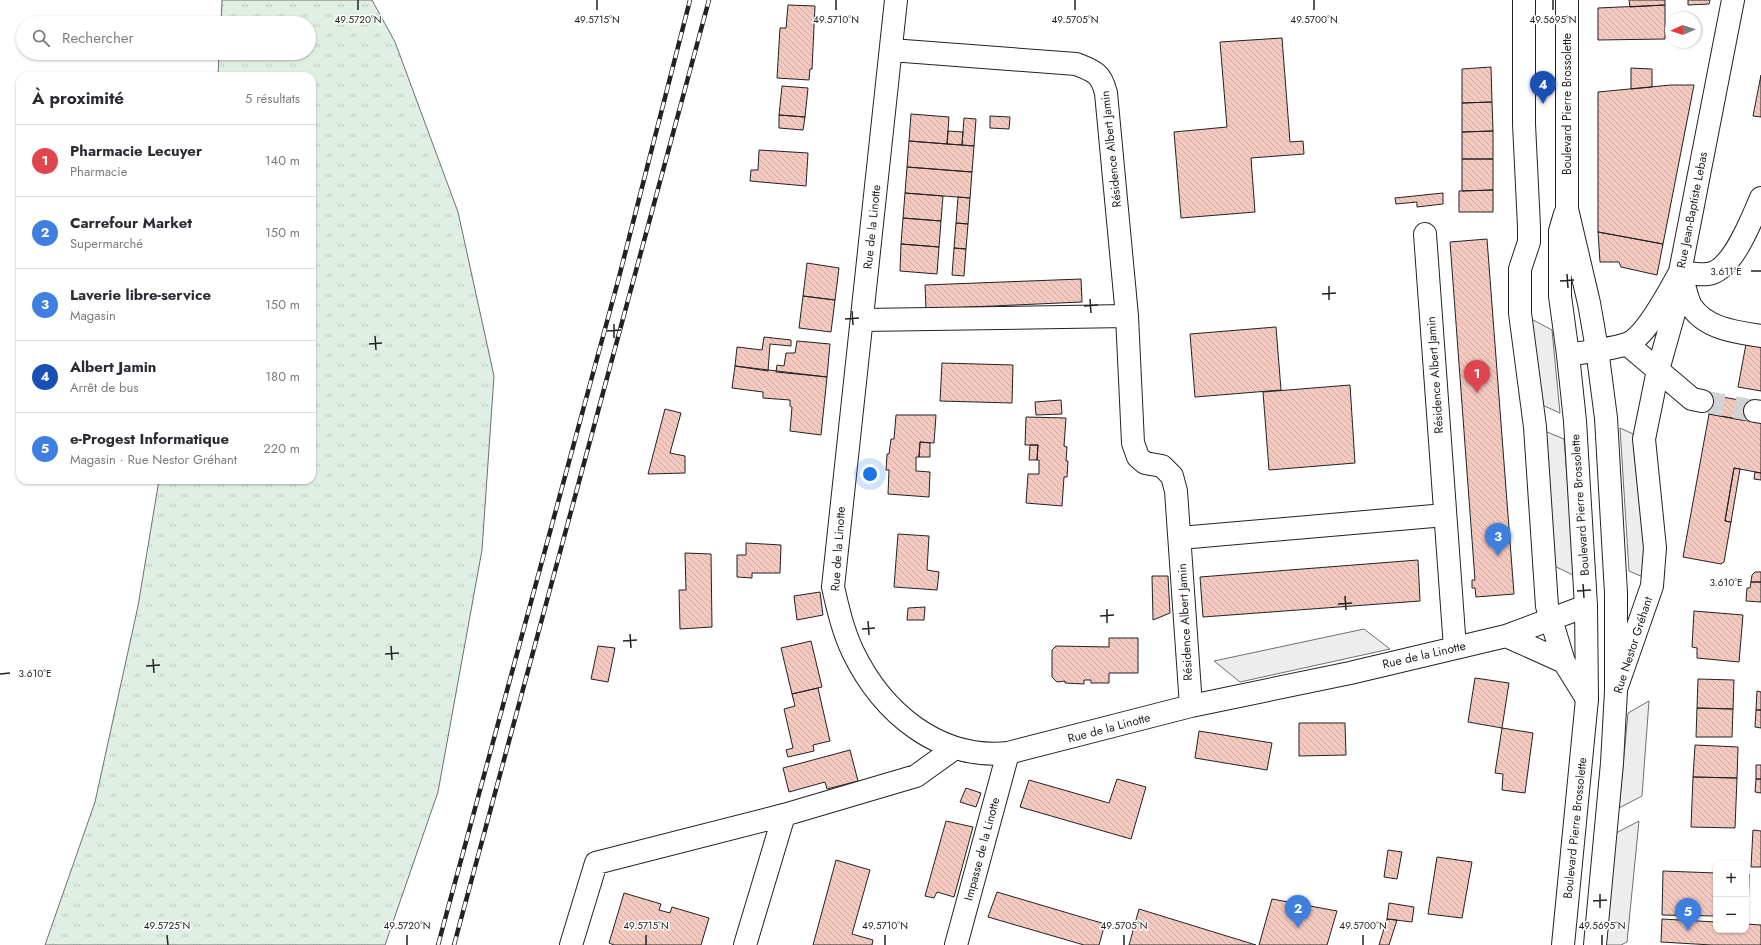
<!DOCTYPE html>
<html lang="fr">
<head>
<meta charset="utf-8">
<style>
	:root { --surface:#fff; --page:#f7f7f7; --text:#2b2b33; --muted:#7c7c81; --line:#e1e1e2; --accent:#2563eb }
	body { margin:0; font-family:Jost,sans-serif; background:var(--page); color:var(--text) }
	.controls { position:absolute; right:12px; bottom:12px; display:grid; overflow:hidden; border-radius:8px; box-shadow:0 1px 3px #0004 }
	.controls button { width:36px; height:36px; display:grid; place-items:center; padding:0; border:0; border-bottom:1px solid var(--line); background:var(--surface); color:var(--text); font:20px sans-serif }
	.compass { position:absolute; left:1665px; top:12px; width:36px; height:36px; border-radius:50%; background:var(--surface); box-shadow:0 1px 3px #0004; rotate:267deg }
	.you { position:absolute; left:870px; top:474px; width:14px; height:14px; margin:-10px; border:3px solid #fff; border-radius:50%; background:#1a73e8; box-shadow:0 0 0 6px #1a73e833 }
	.badge { display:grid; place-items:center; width:26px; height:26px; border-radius:50%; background:var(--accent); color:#fff; font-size:13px; font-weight:700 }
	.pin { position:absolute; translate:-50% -33px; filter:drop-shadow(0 1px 2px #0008) }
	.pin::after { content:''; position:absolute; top:21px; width:14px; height:12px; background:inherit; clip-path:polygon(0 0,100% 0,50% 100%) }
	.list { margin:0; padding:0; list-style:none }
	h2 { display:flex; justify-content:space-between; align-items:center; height:52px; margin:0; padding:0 16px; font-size:17px }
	h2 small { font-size:13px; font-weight:400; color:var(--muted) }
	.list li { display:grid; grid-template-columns:26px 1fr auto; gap:12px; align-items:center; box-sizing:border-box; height:72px; padding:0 16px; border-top:1px solid var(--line) }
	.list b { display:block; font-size:15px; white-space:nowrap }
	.list p { margin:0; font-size:13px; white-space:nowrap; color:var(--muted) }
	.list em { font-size:13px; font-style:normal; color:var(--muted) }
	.icon { flex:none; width:22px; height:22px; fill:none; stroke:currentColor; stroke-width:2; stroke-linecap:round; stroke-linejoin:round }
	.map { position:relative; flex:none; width:1761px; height:945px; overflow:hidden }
	.search { position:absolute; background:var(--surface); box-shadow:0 1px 3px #0004; left:16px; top:16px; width:300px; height:44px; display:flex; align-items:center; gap:10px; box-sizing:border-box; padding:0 14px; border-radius:22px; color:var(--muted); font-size:15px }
	.panel { position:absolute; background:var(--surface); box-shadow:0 1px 3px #0004; left:16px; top:72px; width:300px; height:412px; border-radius:12px }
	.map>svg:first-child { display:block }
</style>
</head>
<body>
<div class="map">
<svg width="1761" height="945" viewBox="0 0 1761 945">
	<defs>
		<pattern id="grass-tufts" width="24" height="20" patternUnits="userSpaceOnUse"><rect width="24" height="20" fill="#e0efe3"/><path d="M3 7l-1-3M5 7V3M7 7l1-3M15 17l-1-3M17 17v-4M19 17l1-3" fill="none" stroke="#c0cdc2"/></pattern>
		<pattern id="building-back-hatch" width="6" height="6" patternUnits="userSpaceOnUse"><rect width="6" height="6" fill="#f3c9c0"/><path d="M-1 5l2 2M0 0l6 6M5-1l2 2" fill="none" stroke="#d0aca5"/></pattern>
	</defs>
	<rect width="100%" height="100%" fill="#fff"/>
	<!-- grass -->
	<path fill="url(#grass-tufts)" stroke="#6f6f6f" d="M222 0H372L395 42 458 212 494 376 482 550 438 792 385 945H45L95 802 138 606 159 480H312V76H218L219 53H309V23H221Z"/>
	<!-- parking -->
	<path fill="#ededed" stroke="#6f6f6f" d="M1520 313 1552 330 1560 413 1531 400Z
		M1535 427 1564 439 1575 576 1544 561Z
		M1620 428 1644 439 1652 581 1629 571Z
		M1364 629 1390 649 1240 682 1214 661Z
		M1649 701 1642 796 1619 808 1628 713Z
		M1639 821 1627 942 1621 945H1606L1616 833Z"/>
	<!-- building -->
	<path fill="url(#building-back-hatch)" stroke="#222" d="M1629 0H1665V5L1630 7Z
		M1688 0H1710L1709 4 1688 5Z
		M788 5 815 6 812 69H810L809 80 777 78 780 28H786Z
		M1665 5V39L1598 40V8Z
		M1282 38 1290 142 1303 141 1304 154 1251 158 1255 212 1181 218 1174 132 1227 127 1220 42Z
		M1491 67 1492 102 1462 103V69Z
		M1631 68 1652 69V87L1631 89Z
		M1761 75V117L1753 116Z
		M1671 85H1694L1663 244 1598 232V92Z
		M782 86 808 88 805 117 779 115Z
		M1492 102 1493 131 1462 132V103Z
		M911 114 949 117 947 144 909 141Z
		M779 115 805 117 803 130 779 128Z
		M990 116 1010 117 1009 129 990 128Z
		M964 118 976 119 974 146 962 145Z
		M948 131 963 132 962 145 947 144Z
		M1493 131V159H1462V132Z
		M909 141 974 146 972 172 907 167Z
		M759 150 808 153 806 186 750 181 751 170H758Z
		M1462 159H1493V190L1462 191Z
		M907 167 972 172 970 198 905 193Z
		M1493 190V212H1459V191Z
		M905 193 943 196 941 221 903 218Z
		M1443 193V204L1417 207V202L1396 204 1395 198Z
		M958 197 970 198 968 224 956 223Z
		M903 218 941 221 939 247 901 244Z
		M956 223 968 224 966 249 954 248Z
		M1598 232 1663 244 1657 275 1621 267 1619 262H1600Z
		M1487 239 1514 594 1476 597 1475 588H1472V580H1475L1450 242Z
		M901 244 939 247 937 274 900 271Z
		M954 248 966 249 964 276 952 275Z
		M807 263 839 268 835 300 803 296Z
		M1081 279 1082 302 926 309 925 285Z
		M803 296 835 300 831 332 799 328Z
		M1276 327 1281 390 1195 397 1190 334Z
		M764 337 791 340V346L770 344 768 371 735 366 737 347 762 350Z
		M797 341 830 344 827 377 776 372 777 365 784 366 786 353H795Z
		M1746 344 1761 347V391L1738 387Z
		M942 363 1013 365 1012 403 940 401Z
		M735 366 827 377 821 435 790 431 792 407 790 406V400L763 398V392L732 388Z
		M1350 385 1355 463 1269 470 1263 392Z
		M1711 395 1745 401 1741 420 1709 414Z
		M1061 400 1062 414 1036 415 1035 402Z
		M1745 401 1755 403 1752 421 1741 420Z
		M665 409 681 413 670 453 685 456V473L648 474Z
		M1709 414 1761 423V473L1734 468 1725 521 1731 522 1724 562 1721 564 1683 557Z
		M896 415H936L934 443 920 442 919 457H916V471L930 472 929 497 888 494 889 470H886L887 454H889L891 439H894Z
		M1026 417 1066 418 1064 446 1067 447 1066 461H1068L1067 477H1064L1062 506 1026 503 1028 474H1039V460H1037L1038 445H1025Z
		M920 442 930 443V457H919Z
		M1030 445H1038L1037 460H1029Z
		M1734 468 1740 469 1731 522 1725 521Z
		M1755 472 1761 473V480L1754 479Z
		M898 534 929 536 927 570 939 572 937 590 894 587Z
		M746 543 781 545 780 573H752V578L737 577V555H746Z
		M685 553 711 554 712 627 680 629 679 590H686Z
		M1418 560 1420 601 1203 617 1200 577Z
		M1755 572H1761V602L1746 601 1747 588H1750L1752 575Z
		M1152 576H1168L1170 613 1153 620Z
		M820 592 823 615 797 620 794 596Z
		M925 607 924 620H907L908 608Z
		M1694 611 1743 615 1739 662 1697 658V648L1692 647Z
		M1109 638H1138V673H1109V683H1091V680H1084V684L1065 683V681L1057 682 1052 677V650L1056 646 1109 647Z
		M811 641 822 687 792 694 781 648Z
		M598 646 615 648 608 682 591 679Z
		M1475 678 1509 683 1502 728 1468 722Z
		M1698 679 1734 680 1733 709 1697 708Z
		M818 688 830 741 813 745 814 751 788 757 786 750 793 748 784 709 795 706 792 694Z
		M1757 691 1761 692V710H1756Z
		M1697 708 1733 709 1732 737H1696Z
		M1756 710H1761V728L1755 727Z
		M1299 723H1345L1346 755 1299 756Z
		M1502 728 1533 733 1525 793 1502 790 1503 774 1495 773Z
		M1199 731 1272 743 1267 770 1195 758Z
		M1695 745 1738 747 1737 778 1693 777Z
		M850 750 858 781 827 789 825 782 789 792 783 768Z
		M1756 765H1761V779H1756Z
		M1693 777 1737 778 1735 828 1691 827Z
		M1117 779 1146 787 1131 839 1020 807 1029 780 1109 803Z
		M1756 779H1761V793L1755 792Z
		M966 788 981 793 976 807 960 802Z
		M946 821 973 827 954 897 937 892 934 898 925 896Z
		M1753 830 1761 831V867H1751Z
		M1388 850 1402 852 1397 879 1384 877Z
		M1437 857 1472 862 1462 918 1428 914Z
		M836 860 870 870 852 934 873 940 872 945H813Z
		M1663 871 1716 873V916L1662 915Z
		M1746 874H1749L1748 917H1746Z
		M997 892 1105 924 1099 945H1084L988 917Z
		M624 893 661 904 659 910 670 913 672 907 709 918 701 945H614L609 943Z
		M1272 899 1337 911 1327 945H1259Z
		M1389 903 1414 907 1412 922 1387 919Z
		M1139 909 1256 945H1129Z
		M1387 919 1397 920 1389 945H1379Z
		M1662 919 1716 922V930H1746V924L1761 925V945H1712L1661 942Z"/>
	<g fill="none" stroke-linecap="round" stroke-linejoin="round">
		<!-- minor-tunnel -->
		<path stroke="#d3d3d3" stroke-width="22" stroke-dasharray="22 11" stroke-linecap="butt" d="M1702 401 1755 411"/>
		<!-- minor casing -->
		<g stroke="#222" stroke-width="24">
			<path id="minor" d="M896 0 833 587C838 609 843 631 853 652 882 712 938 760 1008 753L1191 706 1350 673 1506 636 1586 606
				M1524 0V124L1529 227V242L1520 269V313L1535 427 1547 606 1564 662 1587 699
				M891 50 1076 64C1094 71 1101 73 1106 93L1127 316 1133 443 1138 457 1145 463 1162 466 1172 476 1176 491 1191 706
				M1425 234 1455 648
				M1680 272C1689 273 1699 275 1708 274 1733 271 1752 218 1761 198
				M1682 279C1685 287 1687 299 1691 306 1706 329 1736 332 1761 336
				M862 320 1127 316
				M1627 344 1692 399 1702 401
				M1568 355C1585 352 1612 349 1627 344 1646 337 1670 290 1680 272L1733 0
				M1755 411 1761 412
				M1180 538 1445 515
				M1506 636 1564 662
				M1617 686 1652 586 1655 548 1644 439 1658 370 1676 306 1680 272
				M571 945 596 863 784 815 916 776 955 748
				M745 945 784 815
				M956 945 1008 753"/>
		</g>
		<!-- major casing -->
		<g stroke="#222" stroke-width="24">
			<path id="major" d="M1567 0V209L1589 303 1597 349 1606 418 1616 593V691L1612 763 1595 945
				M1563 945 1587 699 1586 606 1575 421 1568 355 1560 296V231L1565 214"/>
		</g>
		<!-- minor -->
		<use href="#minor" stroke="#fff" stroke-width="22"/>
		<!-- major -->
		<use href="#major" stroke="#fff" stroke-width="22"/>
		<!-- rail casing -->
		<g stroke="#222" stroke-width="4.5">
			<path id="rail" d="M438 945 618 281 690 0
				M454 945 709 0"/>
		</g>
		<!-- rail -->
		<use href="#rail" stroke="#fff" stroke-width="3" stroke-dasharray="9" stroke-linecap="butt"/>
	</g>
	<!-- ticks -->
	<path fill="none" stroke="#222" stroke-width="1.5" d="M358 0V10M597 0V10M836 0V10M1075 0V10M1314 0V10M1553 0V10M1751 271H1761M1567 274 1568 288M1560 281 1574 280M1329 286V300M1322 294 1336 293M1090 299 1091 313M1084 306 1098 305M852 311 853 325M845 319 859 318M614 324V338M607 331 621 330M375 336 376 350M369 344 382 343M1751 582H1761M1583 584 1584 598M1577 591 1591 590M1345 596 1346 610M1338 604 1352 603M1107 609V623M1100 616 1114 615M868 621 869 635M862 629 875 628M630 634 631 648M623 641 637 640M391 646 392 660M385 654 399 653M153 659 154 673M146 666 160 665M0 674 10 673M1600 894V908M1593 901 1607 900M167 935 168 945M407 935V945M646 935V945M885 935V945M1124 935V945M1363 935V945M1602 935V945"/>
	<g text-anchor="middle" stroke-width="3" stroke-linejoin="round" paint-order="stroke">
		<!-- street labels -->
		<g font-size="12" fill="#222" stroke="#fff">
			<text transform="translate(1567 104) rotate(-90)" y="4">Boulevard Pierre Brossolette</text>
			<text transform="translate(1111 149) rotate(-96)" y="4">Résidence Albert Jamin</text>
			<text transform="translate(1692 210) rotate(-79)" y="4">Rue Jean-Baptiste Lebas</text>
			<text transform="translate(872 227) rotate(-84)" y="4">Rue de la Linotte</text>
			<text transform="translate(1435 375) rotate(-94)" y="4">Résidence Albert Jamin</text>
			<text transform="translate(1580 505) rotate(-94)" y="4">Boulevard Pierre Brossolette</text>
			<text transform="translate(838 549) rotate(-86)" y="4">Rue de la Linotte</text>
			<text transform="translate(1185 622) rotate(-93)" y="4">Résidence Albert Jamin</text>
			<text transform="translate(1633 645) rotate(-72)" y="4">Rue Nestor Gréhant</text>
			<text transform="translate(1424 655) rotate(-13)" y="4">Rue de la Linotte</text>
			<text transform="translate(1109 728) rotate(-15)" y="4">Rue de la Linotte</text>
			<text transform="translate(1575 828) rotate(-84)" y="4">Boulevard Pierre Brossolette</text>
			<text transform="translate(982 849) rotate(-75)" y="4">Impasse de la Linotte</text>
		</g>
	</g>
	<g font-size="10" text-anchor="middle" fill="#222" stroke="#fff" stroke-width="3" stroke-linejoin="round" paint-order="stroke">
		<text x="358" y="23">49.5720°N</text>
		<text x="597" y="23">49.5715°N</text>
		<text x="836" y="23">49.5710°N</text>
		<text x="1075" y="23">49.5705°N</text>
		<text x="1314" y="23">49.5700°N</text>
		<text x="1553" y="23">49.5695°N</text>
		<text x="1726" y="275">3.611°E</text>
		<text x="1726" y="586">3.610°E</text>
		<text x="35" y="677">3.610°E</text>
		<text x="167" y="929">49.5725°N</text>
		<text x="407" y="929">49.5720°N</text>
		<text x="646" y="929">49.5715°N</text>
		<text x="885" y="929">49.5710°N</text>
		<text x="1124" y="929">49.5705°N</text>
		<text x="1363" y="929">49.5700°N</text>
		<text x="1602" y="929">49.5695°N</text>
	</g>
</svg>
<div class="controls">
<button>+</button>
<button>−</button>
</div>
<svg class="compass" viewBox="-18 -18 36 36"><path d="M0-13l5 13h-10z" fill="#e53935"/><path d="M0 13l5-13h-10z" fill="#7c7c81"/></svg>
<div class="you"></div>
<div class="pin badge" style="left:1477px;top:393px;background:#e0444e">1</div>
<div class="pin badge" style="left:1298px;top:928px;background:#3f7fe0">2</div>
<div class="pin badge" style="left:1498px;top:556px;background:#3f7fe0">3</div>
<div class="pin badge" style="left:1543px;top:104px;background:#1a4fb4">4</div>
<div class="pin badge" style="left:1688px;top:931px;background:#3f7fe0">5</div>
<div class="search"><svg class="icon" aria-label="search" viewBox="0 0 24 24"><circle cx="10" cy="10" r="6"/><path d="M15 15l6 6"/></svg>Rechercher</div>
<section class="panel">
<h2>À proximité<small>5 résultats</small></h2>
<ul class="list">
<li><span class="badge" style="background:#e0444e">1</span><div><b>Pharmacie Lecuyer</b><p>Pharmacie</p></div><em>140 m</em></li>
<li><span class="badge" style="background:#3f7fe0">2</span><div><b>Carrefour Market</b><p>Supermarché</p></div><em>150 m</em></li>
<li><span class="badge" style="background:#3f7fe0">3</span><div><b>Laverie libre-service</b><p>Magasin</p></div><em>150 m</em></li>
<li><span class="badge" style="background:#1a4fb4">4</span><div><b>Albert Jamin</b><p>Arrêt de bus</p></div><em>180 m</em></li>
<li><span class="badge" style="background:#3f7fe0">5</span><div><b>e-Progest Informatique</b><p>Magasin · Rue Nestor Gréhant</p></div><em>220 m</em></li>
</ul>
</section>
</div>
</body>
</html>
